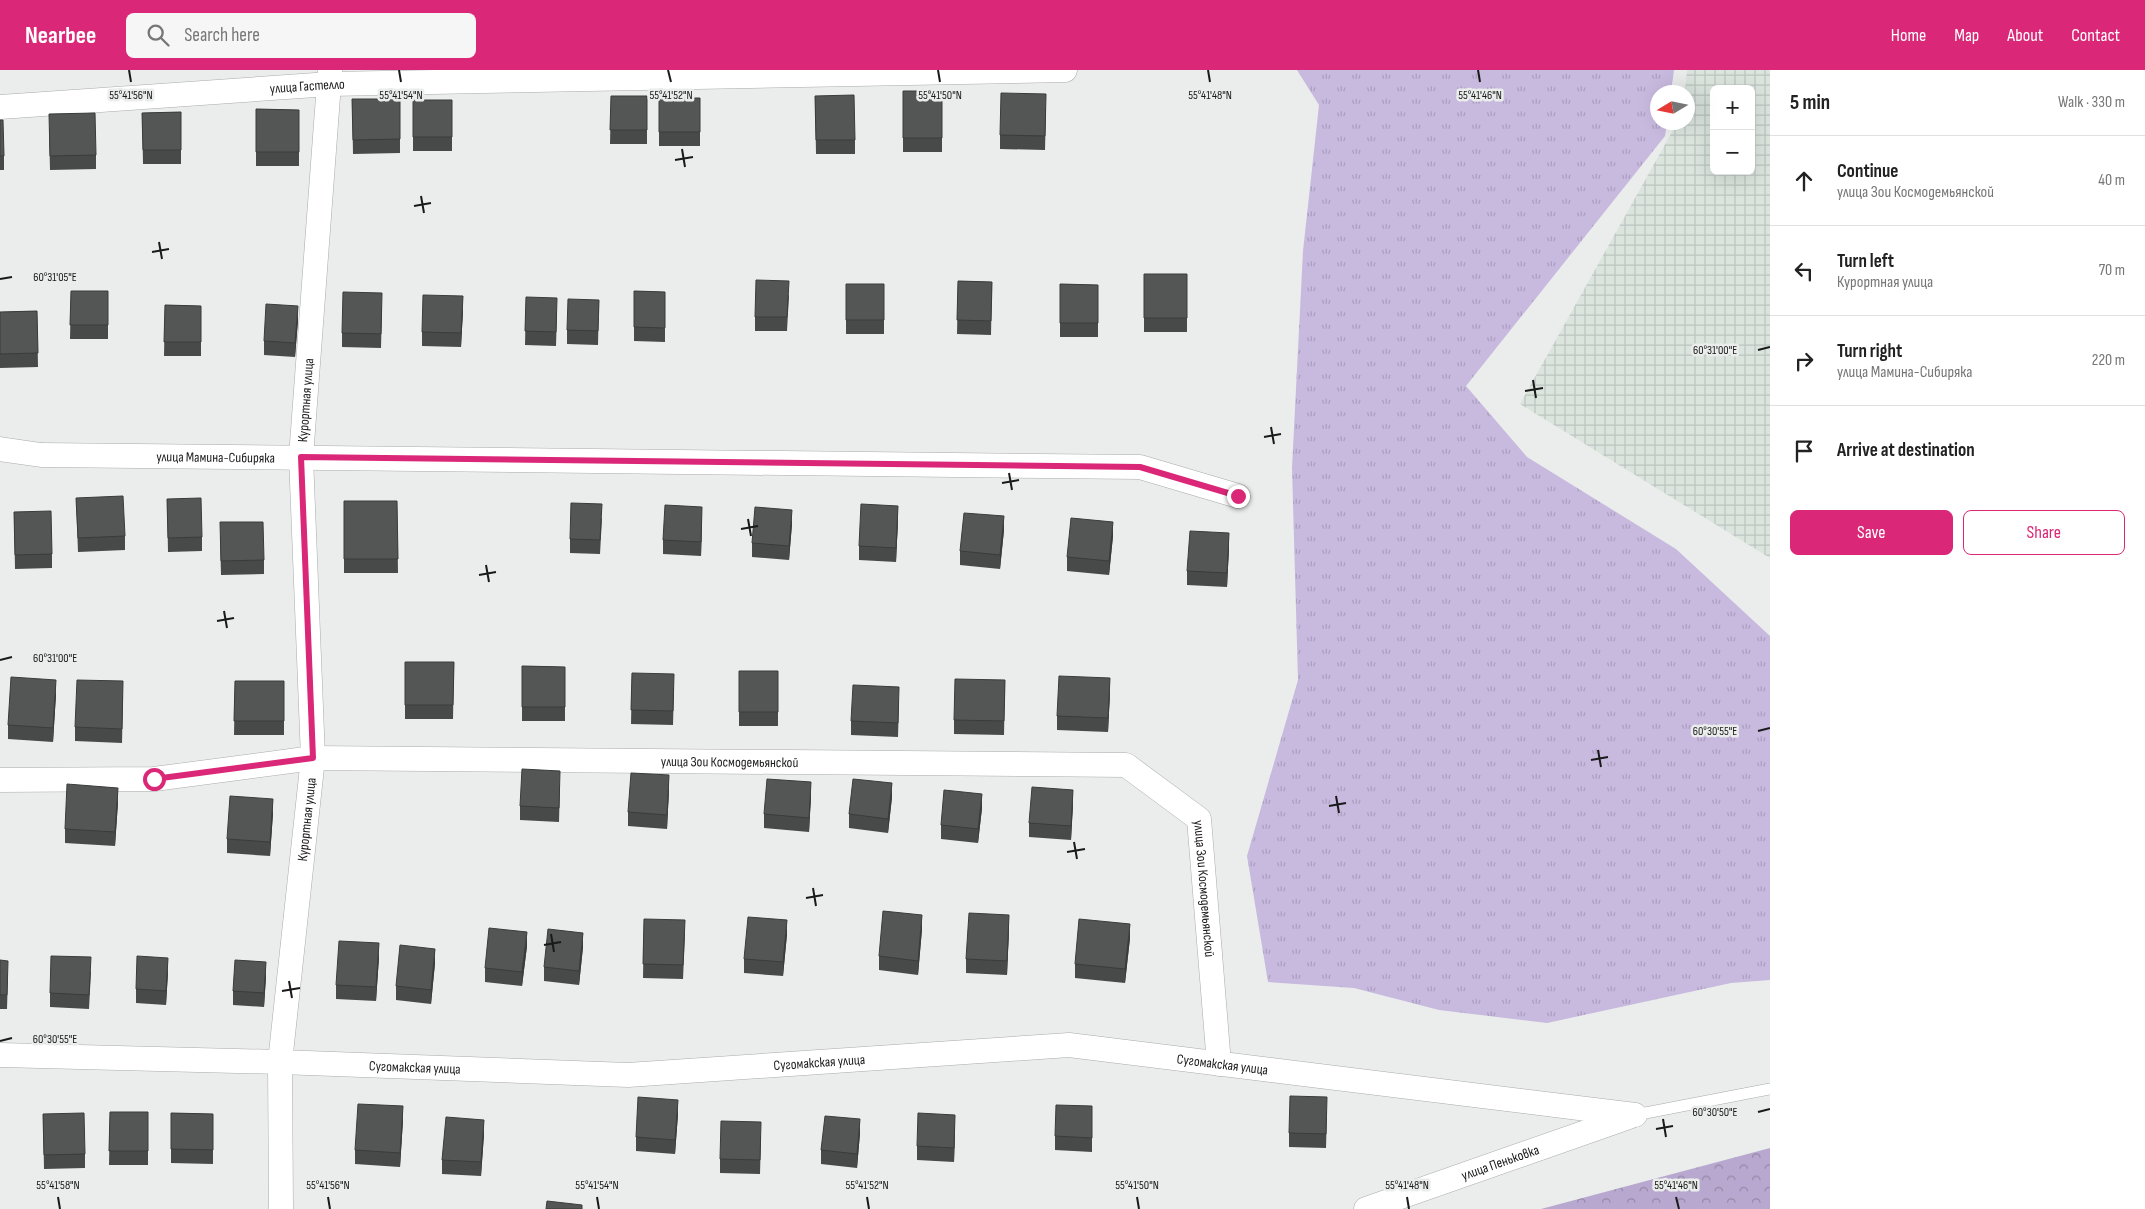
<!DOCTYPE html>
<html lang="en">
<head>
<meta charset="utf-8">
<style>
	:root { --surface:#fff; --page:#f6f6f6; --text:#222; --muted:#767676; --line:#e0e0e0; --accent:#db2777 }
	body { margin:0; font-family:"Sofia Sans Condensed",sans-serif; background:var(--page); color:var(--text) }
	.controls { position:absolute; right:15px; top:15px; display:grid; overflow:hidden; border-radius:8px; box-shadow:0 5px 20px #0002 }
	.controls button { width:45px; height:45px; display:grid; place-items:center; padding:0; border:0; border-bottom:1px solid var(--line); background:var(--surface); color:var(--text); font:25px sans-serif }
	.compass { position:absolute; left:1650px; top:15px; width:45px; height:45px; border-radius:50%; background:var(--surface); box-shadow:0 5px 20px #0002; rotate:260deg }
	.stop { position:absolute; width:15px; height:15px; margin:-11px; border:4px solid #db2777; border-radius:50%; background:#fff }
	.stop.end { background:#db2777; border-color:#fff; box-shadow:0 1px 5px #0008 }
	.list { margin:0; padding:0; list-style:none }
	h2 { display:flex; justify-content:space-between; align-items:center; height:65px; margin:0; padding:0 20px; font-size:21px }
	h2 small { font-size:16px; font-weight:400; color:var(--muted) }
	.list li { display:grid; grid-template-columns:32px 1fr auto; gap:15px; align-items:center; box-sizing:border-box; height:90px; padding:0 20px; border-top:1px solid var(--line) }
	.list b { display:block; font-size:19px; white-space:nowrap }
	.list p { margin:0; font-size:16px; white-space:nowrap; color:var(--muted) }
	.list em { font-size:16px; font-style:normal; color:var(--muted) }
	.actions { display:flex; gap:10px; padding:15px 20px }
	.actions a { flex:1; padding:11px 0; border:1px solid var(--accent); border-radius:8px; text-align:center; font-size:18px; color:var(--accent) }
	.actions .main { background:var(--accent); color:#fff }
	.icon { flex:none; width:28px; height:28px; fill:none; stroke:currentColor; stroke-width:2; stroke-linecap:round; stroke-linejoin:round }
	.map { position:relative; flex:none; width:1770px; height:1139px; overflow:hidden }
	header { display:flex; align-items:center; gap:30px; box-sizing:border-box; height:70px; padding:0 25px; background:var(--accent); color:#fff }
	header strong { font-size:24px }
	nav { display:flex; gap:28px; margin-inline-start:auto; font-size:18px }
	.search { width:350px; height:45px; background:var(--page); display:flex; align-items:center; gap:12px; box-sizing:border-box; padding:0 18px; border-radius:8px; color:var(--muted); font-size:19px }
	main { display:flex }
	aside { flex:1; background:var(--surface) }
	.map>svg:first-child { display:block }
</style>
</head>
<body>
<header>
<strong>Nearbee</strong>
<div class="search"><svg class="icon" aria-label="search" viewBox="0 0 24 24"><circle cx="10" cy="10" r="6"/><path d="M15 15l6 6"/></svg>Search here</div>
<nav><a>Home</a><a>Map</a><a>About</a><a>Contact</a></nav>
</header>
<main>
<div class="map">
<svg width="1770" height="1139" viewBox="0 0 1770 1139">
	<defs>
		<pattern id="industrial-grid" width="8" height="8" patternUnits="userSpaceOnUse" patternTransform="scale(1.25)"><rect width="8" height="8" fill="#dbe5de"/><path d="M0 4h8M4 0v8" fill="none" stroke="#bbc4be"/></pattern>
		<pattern id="grass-tufts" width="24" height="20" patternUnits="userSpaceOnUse" patternTransform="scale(1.25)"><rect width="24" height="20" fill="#c8b9df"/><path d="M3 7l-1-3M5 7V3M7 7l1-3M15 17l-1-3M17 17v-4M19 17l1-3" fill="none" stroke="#ab9ebf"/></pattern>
		<pattern id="forest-crowns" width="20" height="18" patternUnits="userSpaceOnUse" patternTransform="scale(1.25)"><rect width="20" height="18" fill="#b8a8cf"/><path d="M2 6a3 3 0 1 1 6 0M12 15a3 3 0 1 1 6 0" fill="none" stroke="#9588a7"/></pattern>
	</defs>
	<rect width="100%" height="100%" fill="#eaedeb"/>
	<!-- industrial -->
	<path fill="url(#industrial-grid)" fill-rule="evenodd" d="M1687 0H1770V488L1520 334 1677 53 1688 52V22H1685ZM1714 19H1751V101H1714Z"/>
	<!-- grass -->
	<path fill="url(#grass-tufts)" d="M1297 0H1674L1671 22H1658V52L1667 53 1665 66 1466 316 1527 387 1676 479 1770 566V910L1731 913 1547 953 1439 940 1354 918 1268 912 1247 786 1298 610 1292 398 1303 181 1319 35Z"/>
	<!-- forest -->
	<path fill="url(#forest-crowns)" d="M1770 1078V1139H1541Z"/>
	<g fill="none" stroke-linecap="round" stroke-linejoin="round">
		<!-- service casing -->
		<g stroke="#a9acaa" stroke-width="12">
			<path id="service" d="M1635 1045 1770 1019"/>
		</g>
		<!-- minor casing -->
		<g stroke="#a9acaa" stroke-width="25">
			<g id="minor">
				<path id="s1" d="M0 37 330 14 1065 0"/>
				<path id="s2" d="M0 379 41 385 1140 397 1238 426"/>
				<path id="s3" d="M0 710 154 709 313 688 1126 695 1199 749 1219 994"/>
				<path id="s4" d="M0 985 280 992 628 1005 1069 975 1635 1045"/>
				<path id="s5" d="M281 1139 280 992 313 688 301 387 330 0"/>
				<path id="s6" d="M1366 1139 1629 1047"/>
			</g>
		</g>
		<!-- service -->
		<use href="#service" stroke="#fff" stroke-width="11"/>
		<!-- minor -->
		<use href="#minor" stroke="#fff" stroke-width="24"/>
	</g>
	<!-- wall -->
	<path fill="#474a48" d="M903 21H942V82H903Z
		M611 26H647V74H610Z
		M815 26 855 70V84H816Z
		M659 28H700V76H659Z
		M352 29H400V83L353 84Z
		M413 30H452V81H413Z
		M1046 38 1045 80 1000 79V65Z
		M256 39 299 40V96H256Z
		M181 42V94H143L142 43Z
		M0 50 4 86V100H0Z
		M49 58 96 85V99L50 100Z
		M1144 204H1187V262H1144Z
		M958 211 992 212 991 265 957 264Z
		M846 214H884V264H846Z
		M1060 214 1098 215V267H1060Z
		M71 221H108V269H70Z
		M634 221 665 222V272L634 271Z
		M789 225 787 261H755V247Z
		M526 227 557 242 556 276 525 275Z
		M599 230 598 275 567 274V260Z
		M165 235 201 236V286H164Z
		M382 237 381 278 342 277V263Z
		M463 240 461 277 422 276V262Z
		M37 241 38 297 0 298V242Z
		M298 250 295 287 264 285V271Z
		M76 428 125 466V480L78 482Z
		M167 429 202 467V481L168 482Z
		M344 431H397L398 503H344Z
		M14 442 52 484V498L15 499Z
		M602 448 600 484 570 483V469Z
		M898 450 896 492 859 490V476Z
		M702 451 701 486 663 484V470Z
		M792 454 789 490 752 487V473Z
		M1004 460 1000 499 960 495V481Z
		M220 466 264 490V504L221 505Z
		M1113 466 1109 505 1067 501V487Z
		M1229 477 1227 517 1187 515V501Z
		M405 592H454L453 649H405Z
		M522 596 565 597V651H522Z
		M739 601H778V656H739Z
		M632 603 674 618 673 655 631 654Z
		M1005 610 1004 665 954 664V650Z
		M235 611H284V665H234Z
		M1110 622 1108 662 1057 660V646Z
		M56 624 53 672 8 669V655Z
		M123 625 122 673 75 671V657Z
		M899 631 898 667 851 665V651Z
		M560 715 559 752 520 750V736Z
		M669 719 667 759 628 756V742Z
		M811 726 809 762 764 758V744Z
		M892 727 888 763 849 758V744Z
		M118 732 115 776 65 773V759Z
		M1073 734 1071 770 1029 767V753Z
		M982 738 978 773 941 769V755Z
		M273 743 270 786 227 783V769Z
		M644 849 685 864 683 909 643 908Z
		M922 859 918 905 879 900V886Z
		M1009 859 1007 905 966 903V889Z
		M787 864 783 906 744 903V889Z
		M1130 868 1125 913 1075 908V894Z
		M527 876 522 916 485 912V898Z
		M583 877 579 915 544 911V897Z
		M379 887 376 931 336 929V915Z
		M0 890 8 905 7 939H0Z
		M435 893 431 934 396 930V916Z
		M91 901 89 939 50 937V923Z
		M168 902 166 935 136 933V919Z
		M266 906 264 937 233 935V921Z
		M1092 1036V1082L1055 1080V1066Z
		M1327 1041 1326 1078 1289 1077V1063Z
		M110 1042H148V1095H109Z
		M171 1043 213 1044V1094L171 1093Z
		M43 1044 85 1084V1098L44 1099Z
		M678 1044 675 1084 636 1081V1067Z
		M403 1050 400 1097 355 1094V1080Z
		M955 1059 954 1092 917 1090V1076Z
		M860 1063 857 1098 821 1094V1080Z
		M484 1064 481 1106 442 1104V1090Z
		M761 1066 760 1104 720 1103V1089Z"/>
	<!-- shaded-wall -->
	<path fill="#3a3c3b" d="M463 226V240L461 277V263Z
		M298 236V250L295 287V273Z
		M898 436V450L896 492V478Z
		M702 437V451L701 486V472Z
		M792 440V454L789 490V476Z
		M1004 446V460L1000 499V485Z
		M1113 452V466L1109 505V491Z
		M1229 463V477L1227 517V503Z
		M1110 608V622L1108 662V648Z
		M56 610V624L53 672V658Z
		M669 705V719L667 759V745Z
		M811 712V726L809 762V748Z
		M892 713V727L888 763V749Z
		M118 718V732L115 776V762Z
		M1073 720V734L1071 770V756Z
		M982 724V738L978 773V759Z
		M273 729V743L270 786V772Z
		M922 845V859L918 905V891Z
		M1009 845V859L1007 905V891Z
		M787 850V864L783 906V892Z
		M1130 854V868L1125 913V899Z
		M527 862V876L522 916V902Z
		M583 863V877L579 915V901Z
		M379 873V887L376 931V917Z
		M435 879V893L431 934V920Z
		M168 888V902L166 935V921Z
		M266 892V906L264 937V923Z
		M678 1030V1044L675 1084V1070Z
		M403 1036V1050L400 1097V1083Z
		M955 1045V1059L954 1092V1078Z
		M860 1049V1063L857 1098V1084Z
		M484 1050V1064L481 1106V1092Z"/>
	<!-- building -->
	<path fill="#535654" stroke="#3a3c3b" d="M903 21H942V68H903Z
		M1001 23 1046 24 1045 66 1000 65Z
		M854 25 855 70H816L815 26Z
		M611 26H647V60H610Z
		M659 28H700V62H659Z
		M352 29H400V69L353 70Z
		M413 30H452V67H413Z
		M256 39 299 40V82H256Z
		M181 42V80H143L142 43Z
		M95 43 96 85 50 86 49 44Z
		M0 50H3L4 86H0Z
		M1144 204H1187V248H1144Z
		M756 210 789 211 787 247H755Z
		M958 211 992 212 991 251 957 250Z
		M846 214H884V250H846Z
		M1060 214 1098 215V253H1060Z
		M71 221H108V255H70Z
		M634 221 665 222V258L634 257Z
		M343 222 382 223 381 264 342 263Z
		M423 225 463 226 461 263 422 262Z
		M526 227 557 228 556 262 525 261Z
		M568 229 599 230 598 261 567 260Z
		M266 234 298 236 295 273 264 271Z
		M165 235 201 236V272H164Z
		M37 241 38 283 0 284V242Z
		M123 426 125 466 78 468 76 428Z
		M201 428 202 467 168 468 167 429Z
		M344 431H397L398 489H344Z
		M571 433 602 434 600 470 570 469Z
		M861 434 898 436 896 478 859 476Z
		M665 435 702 437 701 472 663 470Z
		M755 437 792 440 789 476 752 473Z
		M51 441 52 484 15 485 14 442Z
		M964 443 1004 446 1000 485 960 481Z
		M1071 448 1113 452 1109 491 1067 487Z
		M220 452H263L264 490 221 491Z
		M1190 461 1229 463 1227 503 1187 501Z
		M405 592H454L453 635H405Z
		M522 596 565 597V637H522Z
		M739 601H778V642H739Z
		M632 603 674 604 673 641 631 640Z
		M1059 606 1110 608 1108 648 1057 646Z
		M11 607 56 610 53 658 8 655Z
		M955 609 1005 610 1004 651 954 650Z
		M77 610 123 611 122 659 75 657Z
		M235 611H284V651H234Z
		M853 615 899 617 898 653 851 651Z
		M522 699 560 701 559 738 520 736Z
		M631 703 669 705 667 745 628 742Z
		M767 709 811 712 809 748 764 744Z
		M853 709 892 713 888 749 849 744Z
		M67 714 118 718 115 762 65 759Z
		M1032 717 1073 720 1071 756 1029 753Z
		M944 720 982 724 978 759 941 755Z
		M230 726 273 729 270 772 227 769Z
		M883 841 922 845 918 891 879 886Z
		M969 843 1009 845 1007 891 966 889Z
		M748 847 787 850 783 892 744 889Z
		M644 849 685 850 683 895 643 894Z
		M1079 849 1130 854 1125 899 1075 894Z
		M489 858 527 862 522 902 485 898Z
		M548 859 583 863 579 901 544 897Z
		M339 871 379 873 376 917 336 915Z
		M400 875 435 879 431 920 396 916Z
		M51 886 91 887 89 925 50 923Z
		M137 886 168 888 166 921 136 919Z
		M0 890 8 891 7 925H0Z
		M235 890 266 892 264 923 233 921Z
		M1290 1026 1327 1027 1326 1064 1289 1063Z
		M638 1027 678 1030 675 1070 636 1067Z
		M358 1034 403 1036 400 1083 355 1080Z
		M1056 1035 1092 1036V1068L1055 1066Z
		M110 1042H148V1081H109Z
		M84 1043 85 1084 44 1085 43 1044Z
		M171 1043 213 1044V1080L171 1079Z
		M918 1043 955 1045 954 1078 917 1076Z
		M825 1046 860 1049 857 1084 821 1080Z
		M446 1047 484 1050 481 1092 442 1090Z
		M721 1051 761 1052 760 1090 720 1089Z
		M547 1131 582 1135V1139H546Z"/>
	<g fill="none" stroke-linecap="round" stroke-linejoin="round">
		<!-- route -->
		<path stroke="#db2777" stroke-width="6" d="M154 709 313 688 301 387 1140 397 1238 426"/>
	</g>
	<!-- ticks -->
	<path fill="none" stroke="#191a19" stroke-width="2" d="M129 0 131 12M399 0 401 12M668 0 671 12M938 0 940 12M1208 0 1210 12M1478 0 1480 12M682 79 685 97M675 90 693 87M421 126 424 143M414 136 431 133M159 172 162 189M152 182 169 179M0 209 12 207M1758 280 1770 277M1533 310 1536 328M1525 321 1543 318M1271 357 1274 374M1264 367 1281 364M1009 403 1012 420M1002 413 1019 410M748 449 751 466M741 459 758 456M486 495 489 512M479 505 496 502M224 541 227 558M217 551 234 548M0 590 12 587M1758 661 1770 658M1598 680 1601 697M1591 690 1608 687M1336 726 1339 743M1329 736 1346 733M1074 772 1077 789M1067 782 1085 779M813 818 816 836M806 828 823 825M551 864 554 882M544 875 561 872M289 911 292 928M282 921 300 918M0 971 12 968M1758 1042 1770 1039M1663 1049 1666 1067M1656 1059 1673 1056M58 1127 60 1139M328 1127 330 1139M597 1127 599 1139M867 1127 869 1139M1137 1127 1139 1139M1407 1127 1409 1139M1676 1127 1679 1139"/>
	<g text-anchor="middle" stroke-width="5" stroke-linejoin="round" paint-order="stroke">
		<!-- street labels -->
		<g font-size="14" fill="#191a19" stroke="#eaedeb">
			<text dy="5" stroke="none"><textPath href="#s1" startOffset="308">улица Гастелло</textPath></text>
			<text dy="5" stroke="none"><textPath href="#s5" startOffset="811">Курортная улица</textPath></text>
			<text dy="5" stroke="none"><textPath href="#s2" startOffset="216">улица Мамина-Сибиряка</textPath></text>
			<text dy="5" stroke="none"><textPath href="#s3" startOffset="731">улица Зои Космодемьянской</textPath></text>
			<text dy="5" stroke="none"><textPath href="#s5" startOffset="391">Курортная улица</textPath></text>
			<text dy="5" stroke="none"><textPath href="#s3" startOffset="1288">улица Зои Космодемьянской</textPath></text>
			<text dy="5" stroke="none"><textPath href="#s4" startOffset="820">Сугомакская улица</textPath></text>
			<text dy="5" stroke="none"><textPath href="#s4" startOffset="1225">Сугомакская улица</textPath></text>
			<text dy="5" stroke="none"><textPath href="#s4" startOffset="415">Сугомакская улица</textPath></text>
			<text dy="5" stroke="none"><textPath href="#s6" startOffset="142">улица Пеньковка</textPath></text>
		</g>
	</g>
	<g font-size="12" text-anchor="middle" fill="#191a19" stroke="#eaedeb" stroke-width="5" stroke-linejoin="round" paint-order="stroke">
		<text x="131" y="29">55°41'56"N</text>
		<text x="401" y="29">55°41'54"N</text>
		<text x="671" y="29">55°41'52"N</text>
		<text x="940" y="29">55°41'50"N</text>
		<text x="1210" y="29">55°41'48"N</text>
		<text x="1480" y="29">55°41'46"N</text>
		<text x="55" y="211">60°31'05"E</text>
		<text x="1715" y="284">60°31'00"E</text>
		<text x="55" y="592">60°31'00"E</text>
		<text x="1715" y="665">60°30'55"E</text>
		<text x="55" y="973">60°30'55"E</text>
		<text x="1715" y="1046">60°30'50"E</text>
		<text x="58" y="1119">55°41'58"N</text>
		<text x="328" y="1119">55°41'56"N</text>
		<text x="597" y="1119">55°41'54"N</text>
		<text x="867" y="1119">55°41'52"N</text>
		<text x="1137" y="1119">55°41'50"N</text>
		<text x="1407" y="1119">55°41'48"N</text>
		<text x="1676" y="1119">55°41'46"N</text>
	</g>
</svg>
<div class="controls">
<button>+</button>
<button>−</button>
</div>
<svg class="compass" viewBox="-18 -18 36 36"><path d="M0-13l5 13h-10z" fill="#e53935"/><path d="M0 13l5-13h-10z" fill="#767676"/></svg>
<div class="stop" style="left:154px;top:709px"></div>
<div class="stop end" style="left:1238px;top:426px"></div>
</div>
<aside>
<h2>5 min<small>Walk · 330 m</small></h2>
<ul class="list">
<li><svg class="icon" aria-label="ahead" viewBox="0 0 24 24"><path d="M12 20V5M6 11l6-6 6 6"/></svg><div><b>Continue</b><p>улица Зои Космодемьянской</p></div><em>40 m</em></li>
<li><svg class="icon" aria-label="left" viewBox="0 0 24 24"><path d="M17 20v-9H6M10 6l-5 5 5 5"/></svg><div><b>Turn left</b><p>Курортная улица</p></div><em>70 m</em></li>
<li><svg class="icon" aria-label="right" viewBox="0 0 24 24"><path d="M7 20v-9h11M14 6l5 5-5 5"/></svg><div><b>Turn right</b><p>улица Мамина-Сибиряка</p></div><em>220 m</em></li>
<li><svg class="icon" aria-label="arrive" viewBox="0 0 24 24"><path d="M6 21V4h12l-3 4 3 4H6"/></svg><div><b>Arrive at destination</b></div></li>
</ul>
<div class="actions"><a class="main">Save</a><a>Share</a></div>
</aside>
</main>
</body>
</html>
